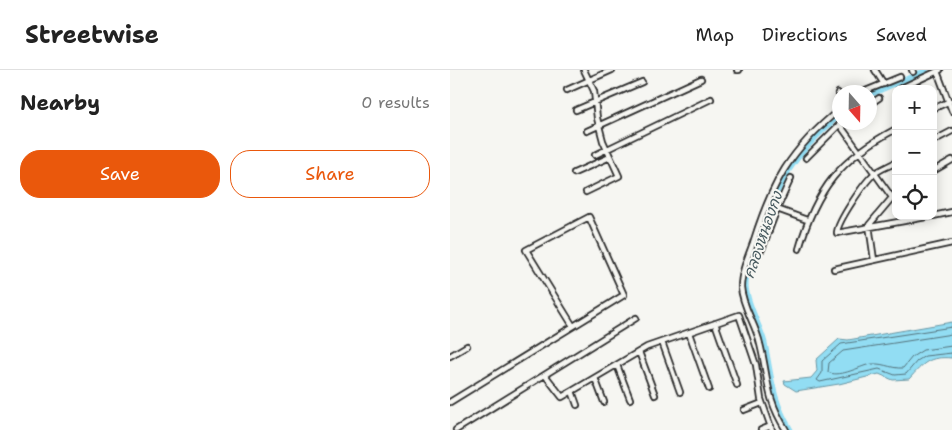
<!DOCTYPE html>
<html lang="en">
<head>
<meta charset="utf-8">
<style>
	:root { --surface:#fff; --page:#f6f6f6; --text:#222; --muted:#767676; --line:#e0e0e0; --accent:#ea580c }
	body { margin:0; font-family:"Shantell Sans","Playpen Sans Thai",sans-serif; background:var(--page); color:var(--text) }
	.controls { position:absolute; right:15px; top:15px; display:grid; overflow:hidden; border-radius:10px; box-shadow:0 2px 12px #0003 }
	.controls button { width:45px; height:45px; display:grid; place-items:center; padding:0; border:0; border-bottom:1px solid var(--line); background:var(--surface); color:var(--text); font:25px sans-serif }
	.compass { position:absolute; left:382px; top:15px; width:45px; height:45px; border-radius:50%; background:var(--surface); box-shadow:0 2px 12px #0003; rotate:160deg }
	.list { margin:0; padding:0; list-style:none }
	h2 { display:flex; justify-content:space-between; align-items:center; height:65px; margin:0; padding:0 20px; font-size:21px }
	h2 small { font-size:16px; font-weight:400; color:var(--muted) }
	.actions { display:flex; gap:10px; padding:15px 20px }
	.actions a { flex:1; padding:11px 0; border:1px solid var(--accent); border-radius:20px; text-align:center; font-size:18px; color:var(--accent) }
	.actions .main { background:var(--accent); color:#fff }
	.icon { flex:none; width:28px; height:28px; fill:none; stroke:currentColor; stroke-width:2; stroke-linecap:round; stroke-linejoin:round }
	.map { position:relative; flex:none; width:502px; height:360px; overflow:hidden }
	header { display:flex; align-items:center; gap:30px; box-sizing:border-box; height:70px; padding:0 25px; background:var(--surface); border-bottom:1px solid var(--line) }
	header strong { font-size:24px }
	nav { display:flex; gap:28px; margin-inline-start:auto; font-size:18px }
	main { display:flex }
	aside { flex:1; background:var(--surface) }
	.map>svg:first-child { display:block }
</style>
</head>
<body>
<header>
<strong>Streetwise</strong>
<nav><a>Map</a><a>Directions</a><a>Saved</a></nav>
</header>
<main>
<aside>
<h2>Nearby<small>0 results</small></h2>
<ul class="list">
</ul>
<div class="actions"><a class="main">Save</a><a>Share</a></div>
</aside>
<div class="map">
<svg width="502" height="360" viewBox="0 0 502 360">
	<rect width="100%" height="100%" fill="#f6f6f2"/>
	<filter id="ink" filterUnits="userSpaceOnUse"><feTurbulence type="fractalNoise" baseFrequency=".02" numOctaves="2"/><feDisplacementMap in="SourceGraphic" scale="10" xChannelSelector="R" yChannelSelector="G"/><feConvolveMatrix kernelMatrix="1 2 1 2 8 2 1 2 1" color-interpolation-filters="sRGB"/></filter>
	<g filter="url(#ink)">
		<!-- water -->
		<path fill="#92ddf3" stroke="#6996a3" d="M502 252V288C478 286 474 293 459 309L443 310 429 304 389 314 346 321 335 314 334 311 361 308 367 301 366 290 389 269 398 270Z"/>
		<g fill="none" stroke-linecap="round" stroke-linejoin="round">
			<!-- shore -->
			<path stroke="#54727b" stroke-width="1" d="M502 257 391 274 372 291V303L367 310 370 312 429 299 445 305 456 304 467 291 475 286 502 283
				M502 264 393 281 379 293 378 302C388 308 407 298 417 295 431 291 440 299 453 298L462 287 473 280 502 276"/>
			<!-- canal -->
			<path stroke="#92ddf3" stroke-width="5" d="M420 25 476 0
				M341 360C322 328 322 308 315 273 311 256 296 232 296 215 296 201 303 184 308 171 328 112 342 86 390 45"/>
			<!-- street casing -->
			<g stroke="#2b2b2b" stroke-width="8">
				<path id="street" d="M134 0 144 21 147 48 153 71 169 106 136 122
					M287 0H289
					M425 0 434 14
					M462 0 463 2
					M487 1 502 41
					M449 19 490 0
					M117 20 162 0
					M413 22 450 7
					M388 23 390 25
					M420 34 429 28
					M483 39 500 31
					M126 40 192 12
					M390 55 441 126
					M137 61 251 9
					M483 71 502 61
					M145 85 261 29
					M356 88 392 52
					M446 92C439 96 431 99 425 103 415 111 387 152 387 163L482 146
					M483 101 502 90
					M124 103 160 87
					M327 139 357 150
					M483 146 502 142
					M312 179 327 139 341 108
					M349 179C366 119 391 88 446 59
					M424 190 419 155 446 123
					M384 199 502 173
					M265 253 287 315
					M239 263 259 319
					M212 272 230 322
					M189 282 205 325
					M0 286 17 276
					M167 295 180 329
					M95 305 112 327 197 277 289 245 306 295 311 329 322 360
					M145 308 154 332
					M122 321 127 335
					M0 332 174 225 139 147 76 180 123 256
					M294 340 312 333
					M6 360 186 248
					M311 360 321 356
					M336 360C315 326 319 310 310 274 306 255 292 236 291 217 291 202 298 187 303 173 322 112 340 80 390 39"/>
			</g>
			<!-- street -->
			<use href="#street" stroke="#f6f6f2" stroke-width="4.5"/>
		</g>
	</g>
	<g text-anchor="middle" stroke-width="4" stroke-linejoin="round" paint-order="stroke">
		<!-- water labels -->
		<g font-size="15" font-style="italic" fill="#45585d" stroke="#f6f6f2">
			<text transform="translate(313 165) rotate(-71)" y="5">คลองหนองกง</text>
		</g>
	</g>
</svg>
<div class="controls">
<button>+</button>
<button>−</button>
<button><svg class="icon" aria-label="locate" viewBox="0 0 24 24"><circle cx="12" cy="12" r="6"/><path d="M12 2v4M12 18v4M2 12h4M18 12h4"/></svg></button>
</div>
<svg class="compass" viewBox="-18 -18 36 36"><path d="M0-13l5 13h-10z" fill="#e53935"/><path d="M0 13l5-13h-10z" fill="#767676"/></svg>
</div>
</main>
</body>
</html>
